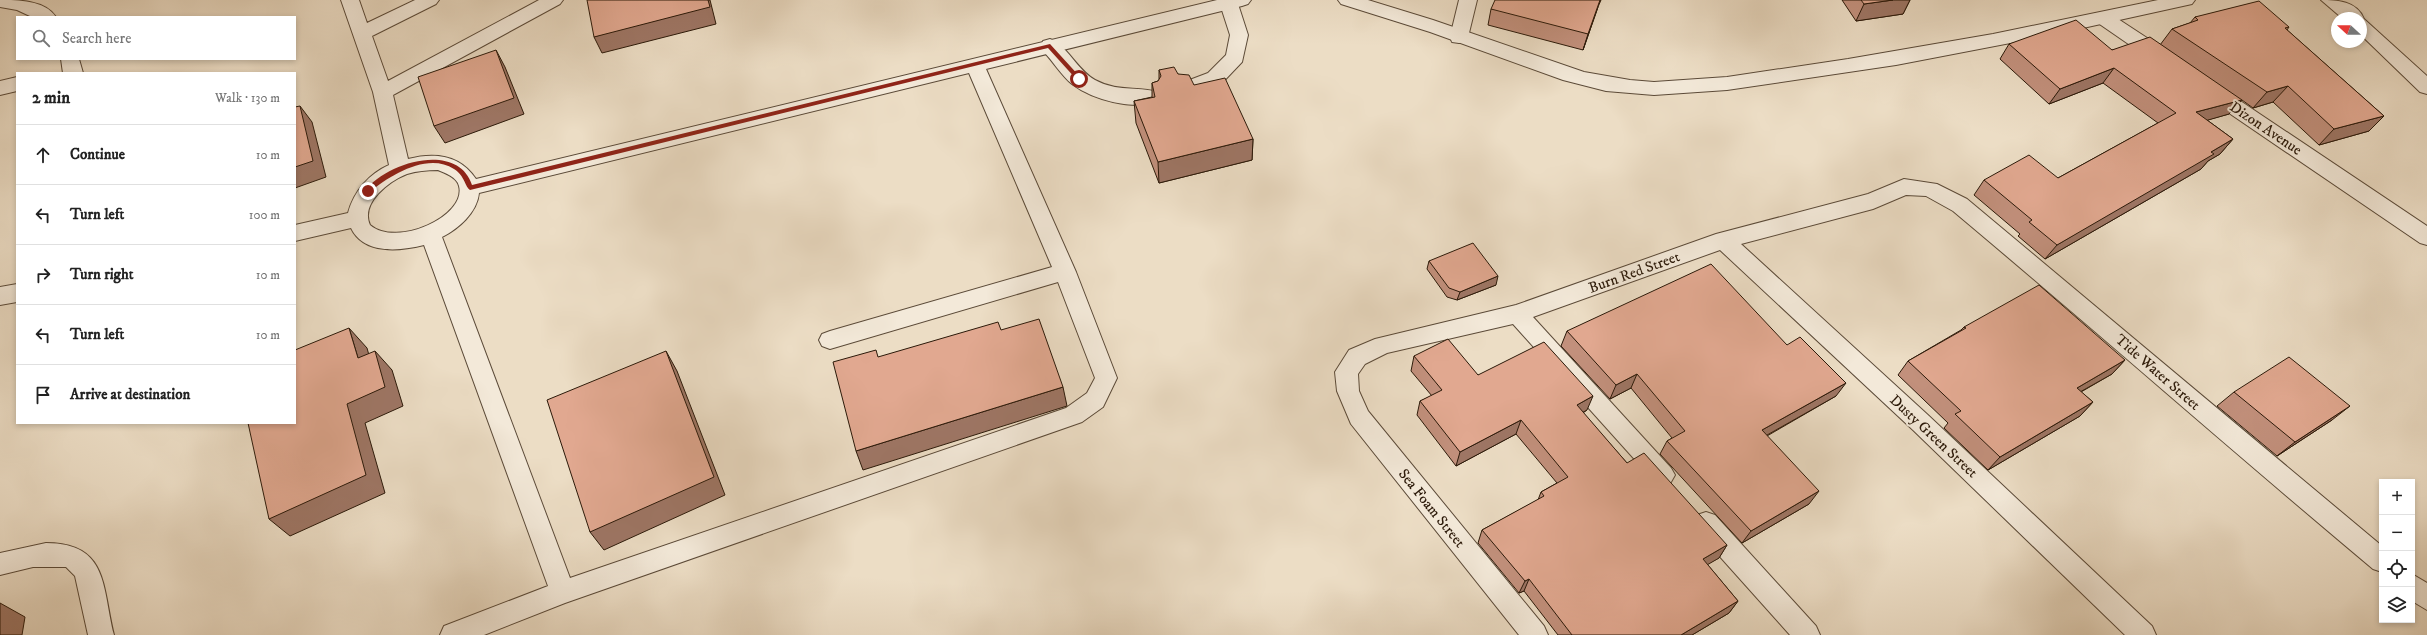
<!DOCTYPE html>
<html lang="en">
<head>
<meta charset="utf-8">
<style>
	:root { --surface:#fff; --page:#f2f2f2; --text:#222; --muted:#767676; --line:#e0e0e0 }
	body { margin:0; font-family:"IM FELL DW Pica",serif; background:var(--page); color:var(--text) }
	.controls { position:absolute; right:12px; bottom:12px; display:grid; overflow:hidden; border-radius:0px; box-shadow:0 2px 6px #0003 }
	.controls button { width:36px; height:36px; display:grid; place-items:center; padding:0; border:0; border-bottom:1px solid var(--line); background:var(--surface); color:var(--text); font:20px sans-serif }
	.compass { position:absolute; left:2331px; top:12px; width:36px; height:36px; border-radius:50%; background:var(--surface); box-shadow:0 2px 6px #0003; rotate:291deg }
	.stop { position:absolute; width:12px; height:12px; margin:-9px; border:3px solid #8f2418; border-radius:50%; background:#fff }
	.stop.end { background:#8f2418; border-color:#fff; box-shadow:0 1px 4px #0008 }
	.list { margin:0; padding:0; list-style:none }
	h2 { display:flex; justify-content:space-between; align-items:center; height:52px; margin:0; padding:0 16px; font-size:17px }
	h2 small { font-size:13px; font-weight:400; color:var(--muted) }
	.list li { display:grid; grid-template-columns:26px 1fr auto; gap:12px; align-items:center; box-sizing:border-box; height:60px; padding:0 16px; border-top:1px solid var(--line) }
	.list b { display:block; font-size:15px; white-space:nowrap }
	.list em { font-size:13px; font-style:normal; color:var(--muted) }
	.icon { flex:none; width:22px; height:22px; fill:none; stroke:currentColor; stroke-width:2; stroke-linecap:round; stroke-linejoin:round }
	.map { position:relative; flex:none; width:2427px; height:635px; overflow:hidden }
	.search { position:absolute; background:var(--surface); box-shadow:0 2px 6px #0003; left:16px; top:16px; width:280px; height:44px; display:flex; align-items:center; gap:10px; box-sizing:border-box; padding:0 14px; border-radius:0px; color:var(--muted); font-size:15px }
	.panel { position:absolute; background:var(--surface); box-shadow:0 2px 6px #0003; left:16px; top:72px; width:280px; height:352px; border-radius:0px }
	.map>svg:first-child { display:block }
</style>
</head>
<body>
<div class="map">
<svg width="2427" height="635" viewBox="0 0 2427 635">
	<rect width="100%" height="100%" fill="#ecddc5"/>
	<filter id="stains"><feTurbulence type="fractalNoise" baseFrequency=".005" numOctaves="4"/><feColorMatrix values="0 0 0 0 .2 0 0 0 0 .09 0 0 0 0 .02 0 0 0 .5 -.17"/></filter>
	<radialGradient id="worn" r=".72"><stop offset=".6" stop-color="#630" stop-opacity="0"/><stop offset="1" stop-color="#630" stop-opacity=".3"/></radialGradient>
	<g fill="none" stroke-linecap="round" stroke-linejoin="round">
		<!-- service casing -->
		<g stroke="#5b4a38" stroke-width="2">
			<path id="service" d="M1222 0H1236L1238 4 1248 35 1242 62 1222 83 1186 96 1179 94 1176 89 1179 84 1208 73 1226 55 1230 35 1220 4Z
				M1459 0H1477L1468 37 1466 42 1459 43 1452 42 1450 37Z
				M2321 0C2337 0 2357 1 2364 19L2427 76V94L2420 92 2361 35V18H2342Z
				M1050 39C1066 44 1078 71 1095 80 1117 92 1136 86 1158 92L1161 97 1158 102C1132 110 1093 100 1072 84 1061 75 1053 61 1043 51L1041 46 1043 41Z"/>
		</g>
		<!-- minor casing -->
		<g stroke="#5b4a38" stroke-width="2">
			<path id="minor" d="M0 0C18 0 45 0 56 17H32L17 10 0 7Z
				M341 0H359L367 23 415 0H439L436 4 372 36 388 81 539 0H563L560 4 393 95 408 159C435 152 460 155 476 179L1217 0H1251L1248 4 1242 6 986 69 1076 272 1117 378 1103 407 1082 422 565 603 484 635H440L444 626 548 586 424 245C400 251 364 255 351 228L295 241V225L348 213C354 191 369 174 389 165L373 92ZM969 73 1052 267 830 331 822 334 819 340 822 346 830 349 1058 282 1095 378 1087 393 1066 408 570 578 442 237C458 229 477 213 479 193ZM438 170C445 173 457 177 459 186 467 216 397 248 370 225 360 203 389 181 407 174 417 171 427 170 438 170Z
				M1338 0H1368L1433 20 1584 72 1630 80 1654 82 1727 77 1848 59 1993 34 2158 0H2195L2192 4 2042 37 1896 65 1727 90 1654 95 1606 91 1563 80 1430 32 1341 4Z
				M61 59H79L83 73H63Z
				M17 77V91L0 95V81Z
				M1904 179 1937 184 1967 199 2382 546V572L2373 569C2232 451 2094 329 1953 211L1926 196 1906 195 1873 209 1741 244 1929 416 2152 626 2156 635H2125L1913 430 1720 250 1533 317 1671 468 1675 475 1671 482 1663 485 1655 482 1513 324 1387 353 1365 364 1358 374 1359 391 1368 411 1544 626 1548 635H1519L1351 424 1337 391 1335 372 1349 350 1375 339 1516 305 1716 234 1868 194Z
				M17 284V302L0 305V287Z
				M1706 512 1715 515 1816 626 1820 635H1790L1697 531 1694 523 1697 515Z
				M46 543C109 543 102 588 114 635H88L75 576 66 567H33L0 575V553Z
				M2412 574 2427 583V610L2412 601Z"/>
		</g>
		<!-- tertiary casing -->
		<g stroke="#5b4a38" stroke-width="2">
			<path id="tertiary" d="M2105 13 2112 15 2170 53 2172 58 2170 63 2163 65 2156 63 2098 23 2096 19 2098 15Z
				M2211 84 2218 86 2427 226V245L2420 243 2204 96 2201 91 2204 86Z"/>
		</g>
		<!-- service -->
		<use href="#service" fill="#f3e9d9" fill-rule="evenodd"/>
		<!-- minor -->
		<use href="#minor" fill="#f3e9d9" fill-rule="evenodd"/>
		<!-- tertiary -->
		<use href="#tertiary" fill="#f3e9d9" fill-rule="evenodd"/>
	</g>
	<!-- wall -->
	<path fill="#c2907c" stroke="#2b1909" d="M1842 0H1910L1903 14 1856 21Z
		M1598 7 1583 50 1488 25 1491 9Z
		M2195 17 2289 27 2287 30 2384 116 2369 131 2319 145 2273 102 2253 108 2242 100 2229 114 2207 120 2233 139 2220 154 2208 161 2201 169 2045 259 2018 236 2020 234 1974 195 1984 180 2058 178 2158 123 2103 83 2049 104 2000 59 2009 44 2112 50 2160 45 2172 29 2190 23Z
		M1159 70 1178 74 1194 85 1253 139 1252 160 1159 183 1136 123 1134 101 1152 97V83L1158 81 1159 80Z
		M1429 261 1496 285 1457 300 1447 297 1427 269Z
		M1964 327 2125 360 2112 374 2081 392 2093 402 2080 416 1988 470 1944 428 1948 423 1898 375 1908 361 1961 330Z
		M1567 331 1836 396 1767 436 1809 504 1742 543 1660 454 1667 441 1672 438 1631 388 1610 399 1561 346Z
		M1414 356 1478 375 1587 410 1583 413 1627 463 1727 545 1719 558 1707 564 1738 601 1729 613 1692 635H1558L1524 591 1519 593 1478 543 1482 530 1538 500 1541 492 1557 483 1516 434 1456 466 1417 415 1420 401 1432 396 1411 371Z
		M2234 392 2332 420 2277 456 2217 406Z"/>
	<!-- shaded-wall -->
	<path fill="#9e7665" stroke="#2b1909" d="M708 0H710L716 24 602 53 594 37Z
		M1600 0H1601L1598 7 1583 50 1588 34Z
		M1893 0H1910L1903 14 1856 21 1864 4Z
		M496 50 505 67 524 114 445 143 434 126Z
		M2114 68 2103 83 2049 104 2060 89Z
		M2288 86 2273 102 2253 108 2267 92Z
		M2242 100 2229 114 2184 127 2196 112Z
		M300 106 312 122 326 177 295 188V167Z
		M2384 116 2369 131 2319 145 2334 129Z
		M1253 139 1252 160 1159 183 1158 162Z
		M2233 139 2220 154 2208 161 2201 169 2045 259 2057 245 2211 152Z
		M1498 276 1496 285 1457 300 1460 292Z
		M349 328 367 348 375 377 358 358Z
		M375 351 392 370 403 406 365 423 385 493 290 536 269 519 347 404Z
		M666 351 677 371 725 495 604 550 590 532Z
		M2125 360 2112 374 2064 401 2077 388Z
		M1637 374 1631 388 1610 399 1616 385Z
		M1846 383 1836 396 1753 443 1762 430Z
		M1063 387 1067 406 863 470 856 451Z
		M1593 396 1587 410 1571 419 1577 405Z
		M2093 402 2080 416 1988 470 2000 457Z
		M2350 406 2332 420 2277 456 2295 442Z
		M1521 420 1516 434 1456 466 1460 452Z
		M1819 491 1809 504 1742 543 1751 531Z
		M1727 545 1719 558 1695 572 1703 559Z
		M1529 579 1524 591 1519 593 1525 581Z
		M1738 601 1729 613 1692 635H1681Z
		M0 603 25 617 22 635H0Z"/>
	<!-- building -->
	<path fill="#e1a890" stroke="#2b1909" d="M587 0H708L710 7 594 37Z
		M1495 0H1600L1588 34 1491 9Z
		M1861 0H1893L1864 4Z
		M2259 1 2289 27 2285 28 2384 116 2334 129 2288 86 2267 92 2172 29 2198 20 2195 17Z
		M2076 20 2112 50 2150 37 2242 100 2196 112 2233 139 2211 152 2214 154 2057 245 2029 222 2032 220 1984 180 2029 155 2058 178 2176 113 2114 68 2060 89 2009 44Z
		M496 50 514 98 434 126 418 77Z
		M1174 67 1178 74 1189 75 1194 85 1225 78 1253 139 1158 162 1134 101 1155 97 1152 83 1158 81 1161 76 1159 70Z
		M300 106 313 161 295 167V107Z
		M1473 243 1498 276 1460 292 1449 288 1429 261Z
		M1711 264 1787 345 1800 337 1846 383 1762 430 1819 491 1751 531 1667 441 1685 431 1637 374 1616 385 1567 331Z
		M2039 285 2125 360 2077 388 2093 402 2000 457 1955 414 1961 411 1908 361 1966 328 1964 327Z
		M1039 319 1063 387 856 451 833 362 876 350 878 357 998 322 1001 330Z
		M349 328 358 358 375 351 385 387 347 404 366 475 269 519 248 423H295V350Z
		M1448 339 1478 375 1544 342 1593 396 1577 405 1627 463 1644 453 1727 545 1703 559 1738 601 1681 635H1572L1529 579 1525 581 1482 530 1544 496 1541 492 1568 477 1521 420 1460 452 1420 401 1442 390 1414 356Z
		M666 351 714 477 590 532 547 400Z
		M2289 357 2350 406 2295 442 2234 392Z"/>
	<!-- route -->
	<path fill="#8f2418" d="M1050 44 1081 78V80H1077L1048 48 470 190C465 187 465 176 454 169 428 152 390 175 370 192L365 191C386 162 458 141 472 185Z"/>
	<g text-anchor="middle" stroke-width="4" stroke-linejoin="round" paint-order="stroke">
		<!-- street labels -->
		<g font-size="15" fill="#2b1909" stroke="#f3e9d9">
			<text transform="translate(2266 128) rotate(34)" y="5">Dizon Avenue</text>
			<text transform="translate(1634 272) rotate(-20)" y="5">Burn Red Street</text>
			<text transform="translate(2158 372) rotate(41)" y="5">Tide Water Street</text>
			<text transform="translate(1934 436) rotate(43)" y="5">Dusty Green Street</text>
			<text transform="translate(1432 508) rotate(51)" y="5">Sea Foam Street</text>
		</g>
	</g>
	<rect width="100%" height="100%" filter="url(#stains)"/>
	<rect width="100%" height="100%" fill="url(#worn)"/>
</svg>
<div class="controls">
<button>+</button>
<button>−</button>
<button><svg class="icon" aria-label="locate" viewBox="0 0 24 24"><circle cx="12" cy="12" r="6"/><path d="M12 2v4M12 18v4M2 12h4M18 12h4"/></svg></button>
<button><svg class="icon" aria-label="layers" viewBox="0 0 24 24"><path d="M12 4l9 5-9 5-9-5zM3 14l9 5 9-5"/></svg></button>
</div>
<svg class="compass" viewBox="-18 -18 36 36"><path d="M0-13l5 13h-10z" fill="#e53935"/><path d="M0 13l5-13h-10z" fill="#767676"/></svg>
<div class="stop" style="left:1079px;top:79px"></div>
<div class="stop end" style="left:368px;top:191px"></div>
<div class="search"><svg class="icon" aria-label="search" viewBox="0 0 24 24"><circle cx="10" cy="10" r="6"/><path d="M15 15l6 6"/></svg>Search here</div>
<section class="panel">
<h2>2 min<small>Walk · 130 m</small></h2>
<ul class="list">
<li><svg class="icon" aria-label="ahead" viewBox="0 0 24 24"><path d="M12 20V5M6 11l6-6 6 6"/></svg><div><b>Continue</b></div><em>10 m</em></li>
<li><svg class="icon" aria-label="left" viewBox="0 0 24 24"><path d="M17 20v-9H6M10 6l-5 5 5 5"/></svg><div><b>Turn left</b></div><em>100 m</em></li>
<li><svg class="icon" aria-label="right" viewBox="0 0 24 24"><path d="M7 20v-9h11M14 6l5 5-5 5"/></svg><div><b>Turn right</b></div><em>10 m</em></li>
<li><svg class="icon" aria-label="left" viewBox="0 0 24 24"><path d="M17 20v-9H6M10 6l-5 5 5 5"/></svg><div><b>Turn left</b></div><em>10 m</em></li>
<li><svg class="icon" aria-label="arrive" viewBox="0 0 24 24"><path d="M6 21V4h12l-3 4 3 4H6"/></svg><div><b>Arrive at destination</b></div></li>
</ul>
</section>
</div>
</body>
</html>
